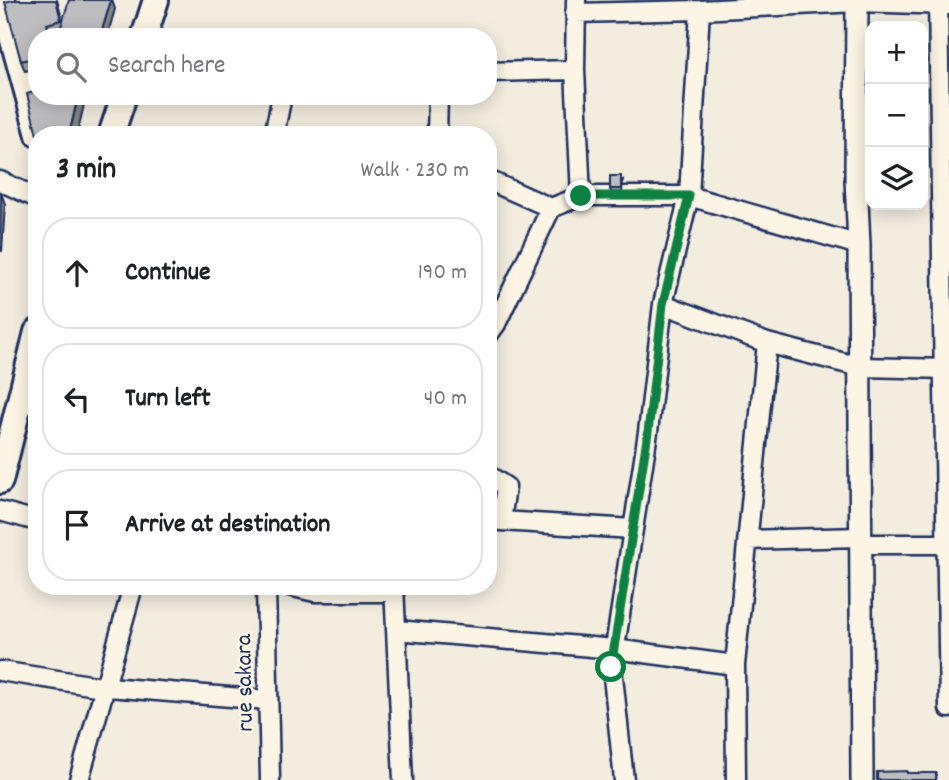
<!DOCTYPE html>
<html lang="en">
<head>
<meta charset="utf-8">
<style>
	:root { --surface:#fff; --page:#f6f6f6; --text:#202124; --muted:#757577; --line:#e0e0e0 }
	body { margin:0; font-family:Dekko,sans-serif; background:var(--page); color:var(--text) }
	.controls { position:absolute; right:21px; top:21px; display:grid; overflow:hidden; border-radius:14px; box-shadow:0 4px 18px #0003 }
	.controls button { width:63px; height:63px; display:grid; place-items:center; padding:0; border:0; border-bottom:2px solid var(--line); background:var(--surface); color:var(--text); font:35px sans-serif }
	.stop { position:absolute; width:21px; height:21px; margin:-16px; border:5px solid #0b8043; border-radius:50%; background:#fff }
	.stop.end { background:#0b8043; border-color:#fff; box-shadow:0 2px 7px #0008 }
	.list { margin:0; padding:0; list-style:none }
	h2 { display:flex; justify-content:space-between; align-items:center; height:91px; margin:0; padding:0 28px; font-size:30px }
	h2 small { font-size:23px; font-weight:400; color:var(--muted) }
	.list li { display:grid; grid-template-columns:46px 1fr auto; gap:21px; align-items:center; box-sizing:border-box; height:112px; margin:0 14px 14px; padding:0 14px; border:2px solid var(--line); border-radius:28px }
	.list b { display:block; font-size:26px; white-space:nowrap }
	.list em { font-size:23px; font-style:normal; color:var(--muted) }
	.icon { flex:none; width:38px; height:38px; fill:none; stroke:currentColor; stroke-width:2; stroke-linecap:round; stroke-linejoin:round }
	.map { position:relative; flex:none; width:949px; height:780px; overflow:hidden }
	.search { position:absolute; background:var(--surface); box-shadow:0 4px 18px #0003; left:28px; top:28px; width:469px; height:77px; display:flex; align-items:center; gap:18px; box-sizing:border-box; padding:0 24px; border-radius:28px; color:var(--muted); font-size:26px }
	.panel { position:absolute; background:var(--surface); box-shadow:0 4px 18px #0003; left:28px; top:126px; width:469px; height:469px; border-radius:28px }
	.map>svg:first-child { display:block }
</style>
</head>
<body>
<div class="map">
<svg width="949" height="780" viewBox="0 0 949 780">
	<rect width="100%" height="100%" fill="#f3ede0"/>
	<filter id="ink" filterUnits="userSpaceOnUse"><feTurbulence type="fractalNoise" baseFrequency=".0143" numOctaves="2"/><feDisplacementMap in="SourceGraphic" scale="14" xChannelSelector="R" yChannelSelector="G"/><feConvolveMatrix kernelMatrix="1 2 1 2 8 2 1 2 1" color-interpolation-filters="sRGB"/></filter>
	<g filter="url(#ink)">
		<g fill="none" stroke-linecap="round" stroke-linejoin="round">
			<!-- minor casing -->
			<g stroke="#1b2f5e" stroke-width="23">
				<path id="minor" d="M576 0 575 70 581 196H689L859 245
					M938 0 949 708
					M575 13 700 10
					M488 72 575 70
					M274 135 282 96
					M437 135 438 96
					M488 180 551 208
					M0 181 37 198
					M663 304 767 343 860 367 949 369
					M488 335 496 324 551 208 581 196
					M488 475 506 487 501 521 633 529
					M0 511 37 521
					M748 540 861 537
					M861 544H949
					M266 586 270 780
					M289 586 315 592H394
					M394 586 403 780
					M396 630 614 649 735 665
					M0 671 96 686 267 700
					M79 780 133 586
					M624 780 612 667 648 432 663 304 689 196 700 10 857 2 949 5
					M736 780 735 665 767 343"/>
			</g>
			<!-- tertiary casing -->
			<g stroke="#1b2f5e" stroke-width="26">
				<path id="tertiary" d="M857 0 856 179 859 245 862 780"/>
			</g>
			<!-- secondary casing -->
			<g stroke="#1b2f5e" stroke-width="30">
				<path id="secondary" d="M2 0 39 135
					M144 37 156 0
					M111 135 124 96
					M0 481 37 332"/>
			</g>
			<!-- minor -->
			<use href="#minor" stroke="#fcf5e5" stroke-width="18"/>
			<!-- tertiary -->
			<use href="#tertiary" stroke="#fcf5e5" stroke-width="21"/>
			<!-- secondary -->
			<use href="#secondary" stroke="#fcf5e5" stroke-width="24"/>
		</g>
		<!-- wall -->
		<path fill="#a3a3a5" stroke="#1b2f5e" stroke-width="2" d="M13 0H57L63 22 115 9 59 32 51 34 52 37H37V68L25 71 21 61Z
			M623 180 622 193H611L610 189Z"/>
		<!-- shaded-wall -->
		<path fill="#858586" stroke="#1b2f5e" stroke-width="2" d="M111 0H112L115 9 107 37H100Z
			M78 96H86L77 135H69Z
			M1 193 5 204 2 252 0 247Z"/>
		<!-- building -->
		<path fill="#bebec0" stroke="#1b2f5e" stroke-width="2" d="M13 0H56L61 20 47 24 50 37H37V57L21 61 5 2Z
			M69 0H111L100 37H58Z
			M37 79V96H78L69 135H37L27 94 34 92Z
			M610 176H621V189H610Z
			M907 771V773H936V780H877V772Z"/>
	</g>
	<g fill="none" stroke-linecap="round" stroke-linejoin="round" filter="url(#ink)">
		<!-- route -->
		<path stroke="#0b8043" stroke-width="9" d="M581 196H689L663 304 648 432 611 667"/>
	</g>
	<g text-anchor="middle" stroke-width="5" stroke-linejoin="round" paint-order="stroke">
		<!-- street labels -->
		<g font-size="24" fill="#1b2f5e" stroke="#fcf5e5">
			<text transform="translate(243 683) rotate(-91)" y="8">rue sakara</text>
		</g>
	</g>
</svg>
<div class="controls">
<button>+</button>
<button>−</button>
<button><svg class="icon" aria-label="layers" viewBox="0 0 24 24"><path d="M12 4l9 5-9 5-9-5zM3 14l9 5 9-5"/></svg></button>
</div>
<div class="stop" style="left:611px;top:667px"></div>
<div class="stop end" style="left:581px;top:196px"></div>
<div class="search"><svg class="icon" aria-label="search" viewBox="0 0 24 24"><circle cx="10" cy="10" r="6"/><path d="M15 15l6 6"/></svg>Search here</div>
<section class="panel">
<h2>3 min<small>Walk · 230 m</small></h2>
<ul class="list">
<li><svg class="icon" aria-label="ahead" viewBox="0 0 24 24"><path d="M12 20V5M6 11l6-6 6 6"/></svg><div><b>Continue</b></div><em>190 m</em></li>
<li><svg class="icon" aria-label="left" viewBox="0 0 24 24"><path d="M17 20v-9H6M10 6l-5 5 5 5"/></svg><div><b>Turn left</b></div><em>40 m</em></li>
<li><svg class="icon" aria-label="arrive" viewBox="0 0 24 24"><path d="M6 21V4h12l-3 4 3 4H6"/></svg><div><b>Arrive at destination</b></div></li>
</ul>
</section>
</div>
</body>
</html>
